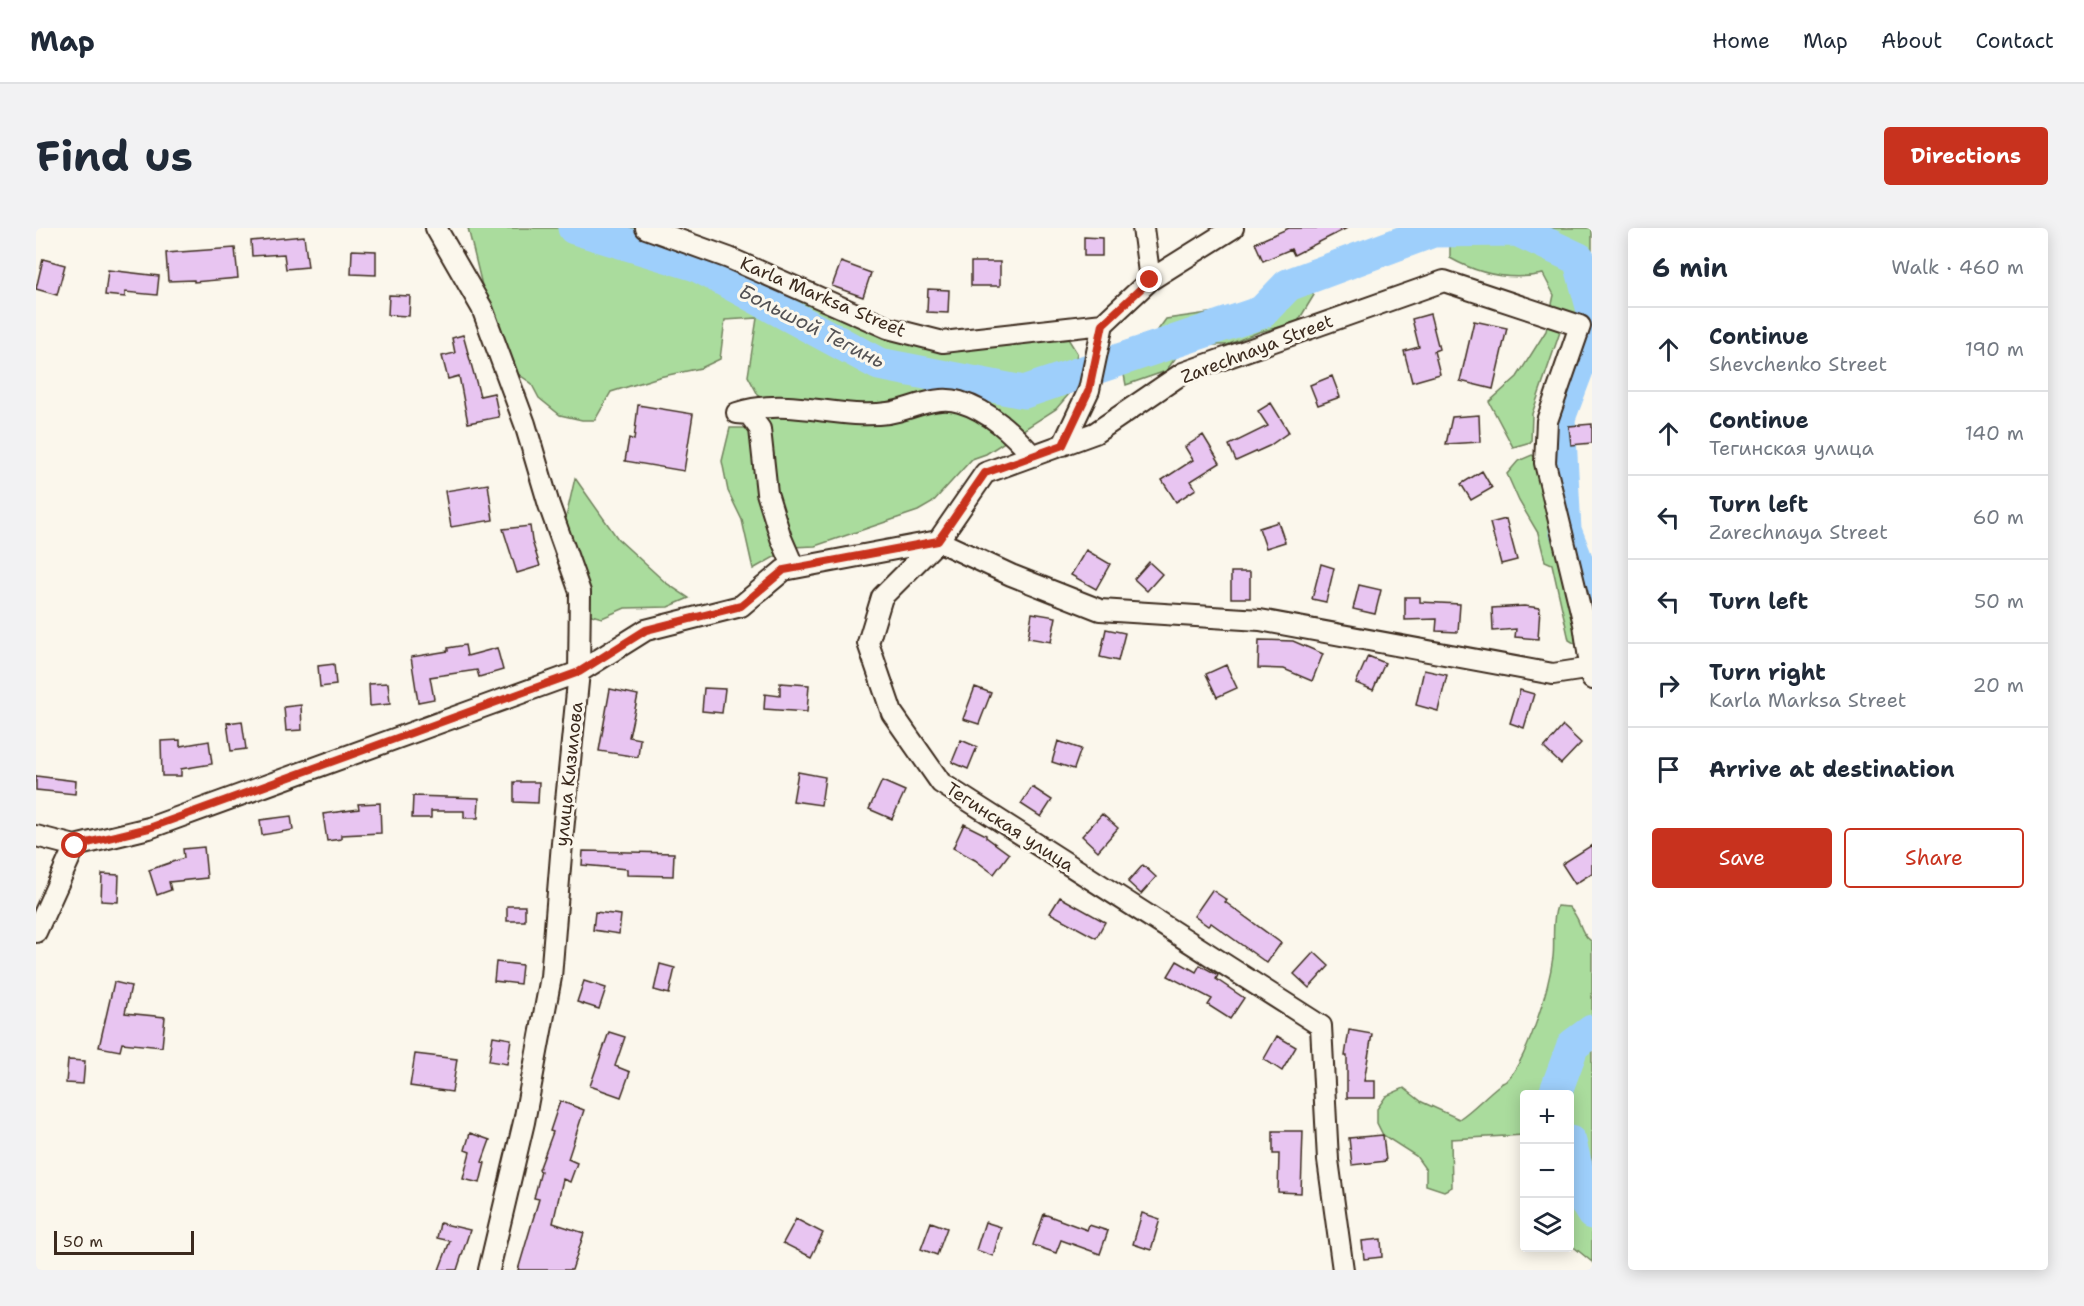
<!DOCTYPE html>
<html lang="en">
<head>
<meta charset="utf-8">
<style>
	:root { --surface:#fff; --page:#f2f2f3; --text:#1f2937; --muted:#747a83; --line:#e0e1e3; --accent:#c8321e }
	body { margin:0; font-family:"Shantell Sans",sans-serif; background:var(--page); color:var(--text) }
	.controls { position:absolute; right:18px; bottom:18px; display:grid; overflow:hidden; border-radius:6px; box-shadow:0 3px 15px #0003 }
	.controls button { width:54px; height:54px; display:grid; place-items:center; padding:0; border:0; border-bottom:2px solid var(--line); background:var(--surface); color:var(--text); font:30px sans-serif }
	.scale { position:absolute; left:18px; bottom:15px; width:140px; box-sizing:border-box; padding-left:6px; border:3px solid #3b2a1e; border-top:0; font-size:16px; line-height:21px; white-space:nowrap; color:#3b2a1e; -webkit-text-stroke:4px #fbf7ec; paint-order:stroke }
	.stop { position:absolute; width:18px; height:18px; margin:-14px; border:4px solid #c8321e; border-radius:50%; background:#fff }
	.stop.end { background:#c8321e; border-color:#fff; box-shadow:0 2px 6px #0008 }
	.list { margin:0; padding:0; list-style:none }
	h2 { display:flex; justify-content:space-between; align-items:center; height:78px; margin:0; padding:0 24px; font-size:26px }
	h2 small { font-size:20px; font-weight:400; color:var(--muted) }
	.list li { display:grid; grid-template-columns:39px 1fr auto; gap:18px; align-items:center; box-sizing:border-box; height:84px; padding:0 24px; border-top:2px solid var(--line) }
	.list b { display:block; font-size:22px; white-space:nowrap }
	.list p { margin:0; font-size:20px; white-space:nowrap; color:var(--muted) }
	.list em { font-size:20px; font-style:normal; color:var(--muted) }
	.actions { display:flex; gap:12px; padding:18px 24px }
	.actions a { flex:1; padding:14px 0; border:2px solid var(--accent); border-radius:6px; text-align:center; font-size:21px; color:var(--accent) }
	.actions .main { background:var(--accent); color:#fff }
	.icon { flex:none; width:33px; height:33px; fill:none; stroke:currentColor; stroke-width:2; stroke-linecap:round; stroke-linejoin:round }
	.map { position:relative; flex:none; width:1556px; height:1042px; overflow:hidden; border-radius:6px }
	header { display:flex; align-items:center; gap:36px; box-sizing:border-box; height:84px; padding:0 30px; background:var(--surface); border-bottom:2px solid var(--line) }
	header strong { font-size:28px }
	nav { display:flex; gap:33px; margin-inline-start:auto; font-size:21px }
	.intro { display:flex; align-items:center; justify-content:space-between; box-sizing:border-box; height:144px; padding:0 36px }
	h1 { margin:0; font-size:42px }
	.button { padding:15px 27px; border-radius:6px; background:var(--accent); color:#fff; font-size:21px; font-weight:700 }
	main { display:flex; gap:36px; padding:0 36px }
	aside { flex:1; background:var(--surface); border-radius:6px; box-shadow:0 3px 15px #0003 }
	.map>svg:first-child { display:block }
</style>
</head>
<body>
<header>
<strong>Map</strong>
<nav><a>Home</a><a>Map</a><a>About</a><a>Contact</a></nav>
</header>
<div class="intro"><h1>Find us</h1><a class="button">Directions</a></div>
<main>
<div class="map">
<svg width="1556" height="1042" viewBox="0 0 1556 1042">
	<rect width="100%" height="100%" fill="#fbf7ec"/>
	<filter id="ink" filterUnits="userSpaceOnUse"><feTurbulence type="fractalNoise" baseFrequency=".0167" numOctaves="2"/><feDisplacementMap in="SourceGraphic" scale="12" xChannelSelector="R" yChannelSelector="G"/><feConvolveMatrix kernelMatrix="1 2 1 2 8 2 1 2 1" color-interpolation-filters="sRGB"/></filter>
	<g filter="url(#ink)">
		<!-- green -->
		<path fill="#aadc9d" stroke="#72835e" stroke-width="1.5" d="M432 0H610L907 114 1031 109 1041 125 1034 165 1020 181 950 226 936 231 896 275 882 283 779 318 756 319 717 341 706 292 692 263 686 233 694 200H713L728 178 712 148 721 90 689 92 684 131 665 140 623 149 575 164 559 192H546L524 187 503 170 495 155 475 141 451 78Z
			M1414 0H1556V86L1533 102 1525 101 1496 186 1495 214 1477 219 1453 174 1481 149 1510 103 1518 67 1507 46C1474 53 1444 47 1414 30Z
			M1270 58 1278 67 1261 95 1223 104 1191 117H1149L1130 143 1090 157 1083 121 1114 113 1130 91 1208 80 1237 64Z
			M1496 227 1509 235 1542 353 1556 366V426L1533 412 1516 336 1509 333 1502 305 1483 273 1471 246 1482 233Z
			M539 250 582 311 630 355 653 370 632 379 589 380 566 390 552 386 528 298Z
			M1521 678 1533 679C1547 693 1541 702 1556 714V1034L1534 1016V866H1488V907L1415 911 1416 959 1408 963 1390 957V942L1380 928 1347 907 1341 895V881L1350 868 1368 860 1386 874 1423 891C1438 881 1448 869 1462 858 1464 856 1467 855 1470 853 1492 832 1513 759 1517 729 1519 712 1515 695 1521 678Z"/>
		<g fill="none" stroke-linecap="round" stroke-linejoin="round">
			<!-- river -->
			<path stroke="#9ecffb" stroke-width="33" d="M538 0 660 37 843 136 988 164 1226 84 1252 57 1397 3 1481 2 1543 31 1556 79
				M1556 102 1523 190 1529 302 1556 373
				M1521 866 1520 863 1537 817 1556 803
				M1534 914 1549 973 1556 985"/>
		</g>
		<!-- building -->
		<path fill="#e8c5f1" stroke="#3b2a1e" stroke-width="1.5" d="M1253 0H1311L1258 27 1255 21 1227 33 1219 15Z
			M268 8 272 39 250 41 248 26 216 28 215 13Z
			M1048 9 1066 10V28H1048Z
			M199 20 202 50 158 54V52L132 53 130 25Z
			M316 22 340 23V47L315 46Z
			M7 31 29 37 21 67 0 61Z
			M805 34 835 45 827 69 796 58Z
			M935 34H964V58H935Z
			M72 42 123 48 121 67 89 64V69L69 67Z
			M892 61 913 62 912 85 891 84Z
			M353 67 374 68 373 88 352 87Z
			M1394 86 1403 121 1398 123 1404 146 1376 154 1368 123 1383 119 1376 91Z
			M1438 93 1471 100 1457 161 1424 153Z
			M427 107 444 168 458 165 463 189 432 195 423 148 412 151 406 128 419 125 416 110Z
			M1296 148 1304 169 1282 177 1274 157Z
			M1235 175 1253 204 1233 218 1200 233 1193 217 1232 198 1222 183Z
			M602 177 657 186 648 243 589 233 593 210 598 212Z
			M1443 187 1444 214 1410 216 1416 189Z
			M1556 196V215L1535 217 1533 198Z
			M1167 207 1184 235 1155 253 1160 261 1140 274 1126 252 1157 232 1149 219Z
			M1446 243 1456 260 1435 272 1425 256Z
			M452 256 457 292 415 299 409 263Z
			M1470 291 1481 332 1465 336 1454 295Z
			M1242 294 1249 314 1230 320 1223 300Z
			M494 298 496 313 504 338 481 345 467 301Z
			M1050 322 1074 336 1060 361 1035 347Z
			M1113 334 1126 346 1111 363 1098 351Z
			M1285 336 1298 340 1290 374 1276 371Z
			M1195 344H1214V370H1195Z
			M1323 357 1345 362 1339 386 1317 381Z
			M1369 369H1384V374L1424 376 1422 404 1400 403 1401 391 1369 392Z
			M1488 378 1504 380 1502 411 1479 409 1480 401 1457 403 1456 380Z
			M996 385 1020 389 1015 414 992 410Z
			M1070 401 1089 405 1082 433 1064 429Z
			M1223 412 1257 413 1287 426 1276 453 1248 441 1222 440Z
			M429 417 431 428 461 420 467 442 443 449 441 442 394 449 398 471 382 474 375 429 412 423V420Z
			M1332 428 1349 435 1337 462 1320 455Z
			M298 436 300 457 284 459 282 438Z
			M1190 437 1201 460 1181 469 1170 446Z
			M1388 442 1411 447 1402 483 1380 477Z
			M352 455 354 476 334 478 333 456Z
			M744 455 773 457 771 484 728 481 729 466 744 468Z
			M939 459 955 465 943 496 927 491Z
			M668 460 689 461 686 485 666 483Z
			M574 461 602 467 593 509 604 511 602 529 563 523Z
			M1484 462 1498 466 1488 500 1474 495Z
			M265 477 266 502 250 503 248 479Z
			M206 493 210 521 195 523 191 495Z
			M1527 498 1545 515 1525 536 1508 520Z
			M144 512V518L173 513 176 536 145 541V548H126L125 513Z
			M925 512 941 519 932 541 916 534Z
			M1022 513 1045 521 1038 541 1016 534Z
			M762 544 789 549 785 577 757 573Z
			M0 548 40 553 39 566 0 562Z
			M846 553 869 563 856 591 833 581Z
			M478 554H503L502 575 478 574Z
			M996 559 1016 572 1005 589 985 576Z
			M377 568 443 570 442 590H428V583H395V590H376Z
			M344 575 345 605 305 607V611L291 613 287 586 323 581 322 576Z
			M1066 586 1082 600 1062 623 1046 608Z
			M255 588 257 602 226 607 224 592Z
			M928 596 950 607V609L973 626 958 646 939 632 917 620Z
			M1556 617V645L1539 656 1526 636Z
			M168 619 171 650 133 654 135 662 121 667 113 642 148 630 147 621Z
			M547 623 638 625 637 648 591 647V641L546 637Z
			M1107 637 1120 649 1105 666 1092 654Z
			M66 646 83 647 82 674 65 673Z
			M1176 662 1191 672 1189 674 1245 715 1231 735 1175 695 1172 698 1158 688Z
			M1024 669 1069 694 1060 710 1014 685Z
			M471 678H489V693H471Z
			M559 684 585 687 583 706 557 702Z
			M1278 724 1293 738 1273 760 1258 746Z
			M1141 733 1160 744 1164 737 1182 747 1180 751 1208 770 1194 791 1172 777 1176 771 1132 748Z
			M460 734 486 737 484 756 458 753Z
			M624 736 639 740 633 766 618 762Z
			M548 753 570 760 563 781 541 774Z
			M78 754 95 758 89 785 129 789 126 819 86 815 84 823 63 819Z
			M1313 802 1336 806 1328 853H1339V870H1311V828H1309Z
			M573 804 589 809 579 838 594 844 585 869 554 858Z
			M457 808 475 811 471 836 453 833Z
			M1241 808 1260 819 1246 843 1228 831Z
			M379 826 421 831 416 864 374 858Z
			M32 832 49 833 47 856 30 855Z
			M524 873 548 882 532 931 541 935 534 954 527 951 517 995 548 1005 536 1042H482L503 971 498 970 505 943 503 942 517 904 514 903Z
			M1237 903H1267L1265 965 1242 964 1243 926H1237Z
			M434 905 454 912 446 934 449 935 444 955 427 951 434 924 429 922Z
			M1347 907 1350 933 1316 937 1313 910Z
			M1106 985 1124 991 1115 1022 1097 1016Z
			M1008 986 1051 1002 1053 997 1072 1003 1064 1026 1025 1012 1020 1025 997 1017Z
			M760 991 787 1005 775 1029 747 1015Z
			M895 994 911 1000 901 1027 885 1021Z
			M949 994 965 999 957 1028 940 1022Z
			M404 995 434 1002 421 1042H403L414 1013 401 1010Z
			M1345 1011 1346 1029 1328 1031 1326 1013Z"/>
		<g fill="none" stroke-linecap="round" stroke-linejoin="round">
			<!-- street casing -->
			<g stroke="#3b2a1e" stroke-width="24">
				<path id="street" d="M400 0 446 80 489 196 513 277 544 364 543 444 527 603 515 749 488 894 453 1042
					M610 0 693 30 852 100 907 114 1067 96 1114 52 1197 0
					M1107 0 1114 52
					M1027 217 1053 162 1067 96
					M902 313 975 347 1064 382 1224 392 1517 446 1556 440
					M758 340 745 310 731 265 724 201 713 186 701 185C751 168 801 192 852 185 874 182 900 166 924 174 954 183 976 205 997 228
					M0 608 39 618 113 600 543 444 610 402 705 378 748 342 902 313
					M0 704 39 618
					M1307 1042 1292 932 1285 798 905 555 856 485 832 415 846 369 902 313 949 245 1059 205 1147 145 1408 53 1544 98 1511 193 1509 235 1548 396 1556 451"/>
			</g>
			<!-- street -->
			<use href="#street" stroke="#fbf7ec" stroke-width="20"/>
		</g>
	</g>
	<g fill="none" stroke-linecap="round" stroke-linejoin="round" filter="url(#ink)">
		<!-- route -->
		<path stroke="#c8321e" stroke-width="8" d="M39 618 113 600 543 444 610 402 705 378 748 342 902 313 949 245 1027 217 1053 162 1067 96 1114 52"/>
	</g>
	<g text-anchor="middle" stroke-width="6" stroke-linejoin="round" paint-order="stroke">
		<!-- street labels -->
		<g font-size="18" fill="#3b2a1e" stroke="#fbf7ec">
			<text transform="translate(787 69) rotate(23)" y="6">Karla Marksa Street</text>
			<text transform="translate(1221 121) rotate(-21)" y="6">Zarechnaya Street</text>
			<text transform="translate(533 546) rotate(-84)" y="6">улица Кизилова</text>
			<text transform="translate(974 599) rotate(33)" y="6">Тегинская улица</text>
		</g>
		<!-- water labels -->
		<g font-size="20" font-style="italic" fill="#545355" stroke="#fbf7ec">
			<text transform="translate(776 98) rotate(27)" y="7">Большой Тегинь</text>
		</g>
	</g>
</svg>
<div class="controls">
<button>+</button>
<button>−</button>
<button><svg class="icon" aria-label="layers" viewBox="0 0 24 24"><path d="M12 4l9 5-9 5-9-5zM3 14l9 5 9-5"/></svg></button>
</div>
<div class="scale">50 m</div>
<div class="stop" style="left:39px;top:618px"></div>
<div class="stop end" style="left:1114px;top:52px"></div>
</div>
<aside>
<h2>6 min<small>Walk · 460 m</small></h2>
<ul class="list">
<li><svg class="icon" aria-label="ahead" viewBox="0 0 24 24"><path d="M12 20V5M6 11l6-6 6 6"/></svg><div><b>Continue</b><p>Shevchenko Street</p></div><em>190 m</em></li>
<li><svg class="icon" aria-label="ahead" viewBox="0 0 24 24"><path d="M12 20V5M6 11l6-6 6 6"/></svg><div><b>Continue</b><p>Тегинская улица</p></div><em>140 m</em></li>
<li><svg class="icon" aria-label="left" viewBox="0 0 24 24"><path d="M17 20v-9H6M10 6l-5 5 5 5"/></svg><div><b>Turn left</b><p>Zarechnaya Street</p></div><em>60 m</em></li>
<li><svg class="icon" aria-label="left" viewBox="0 0 24 24"><path d="M17 20v-9H6M10 6l-5 5 5 5"/></svg><div><b>Turn left</b></div><em>50 m</em></li>
<li><svg class="icon" aria-label="right" viewBox="0 0 24 24"><path d="M7 20v-9h11M14 6l5 5-5 5"/></svg><div><b>Turn right</b><p>Karla Marksa Street</p></div><em>20 m</em></li>
<li><svg class="icon" aria-label="arrive" viewBox="0 0 24 24"><path d="M6 21V4h12l-3 4 3 4H6"/></svg><div><b>Arrive at destination</b></div></li>
</ul>
<div class="actions"><a class="main">Save</a><a>Share</a></div>
</aside>
</main>
</body>
</html>
